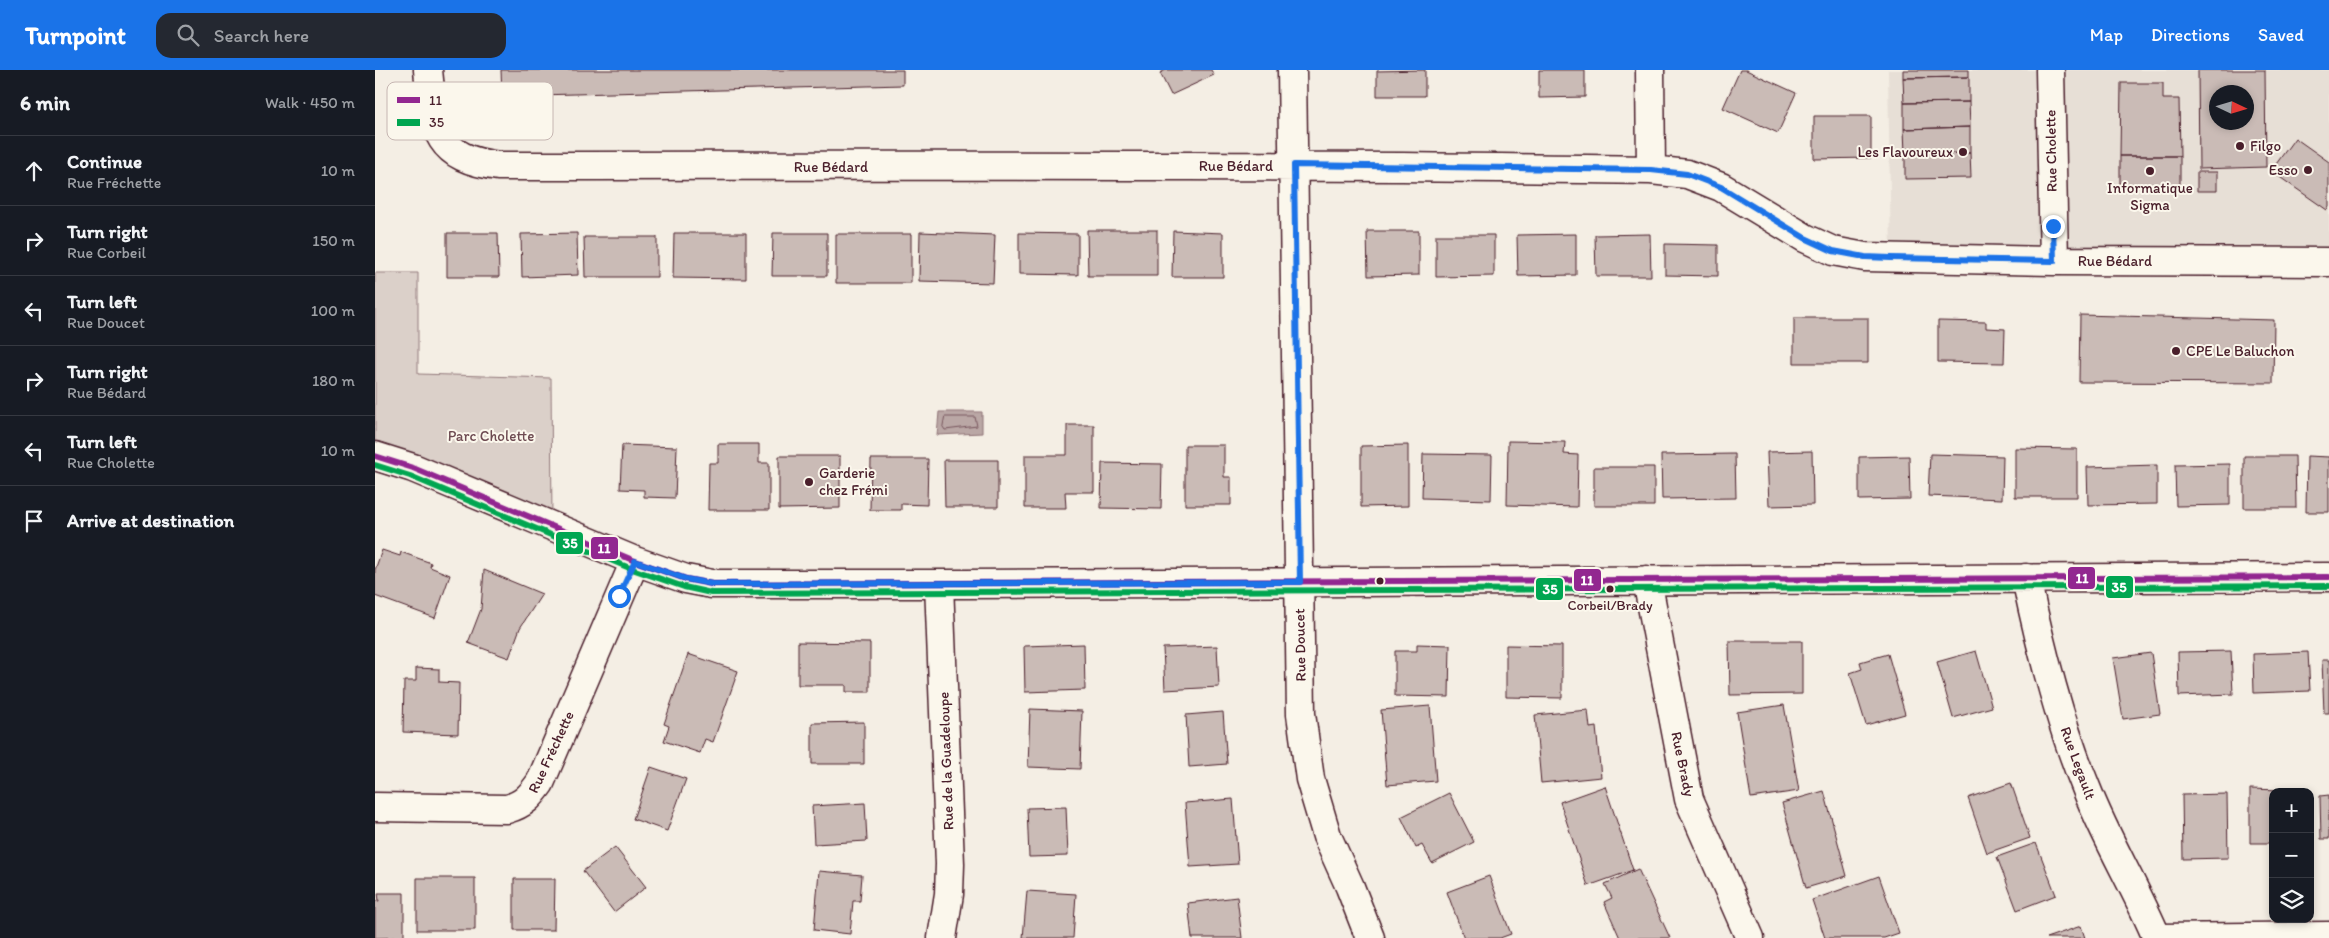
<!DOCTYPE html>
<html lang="en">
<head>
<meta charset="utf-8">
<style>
	:root { --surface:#171b24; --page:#242831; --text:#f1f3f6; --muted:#9ea1a6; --line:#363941; --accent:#1a73e8 }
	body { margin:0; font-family:Itim,sans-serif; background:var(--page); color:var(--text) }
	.controls { position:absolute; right:15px; bottom:15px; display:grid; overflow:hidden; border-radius:10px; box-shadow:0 2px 8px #0003 }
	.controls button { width:45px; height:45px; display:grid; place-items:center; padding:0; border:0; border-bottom:1px solid var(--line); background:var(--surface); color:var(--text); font:25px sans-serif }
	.compass { position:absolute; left:1834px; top:15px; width:45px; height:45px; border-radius:50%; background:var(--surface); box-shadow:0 2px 8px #0003; rotate:94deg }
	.stop { position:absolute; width:15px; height:15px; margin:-11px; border:4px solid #1a73e8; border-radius:50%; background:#fff }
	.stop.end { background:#1a73e8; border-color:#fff; box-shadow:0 1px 5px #0008 }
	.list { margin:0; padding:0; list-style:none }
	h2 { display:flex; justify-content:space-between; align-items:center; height:65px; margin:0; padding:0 20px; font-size:21px }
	h2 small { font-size:16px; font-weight:400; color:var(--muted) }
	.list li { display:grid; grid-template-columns:32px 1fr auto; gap:15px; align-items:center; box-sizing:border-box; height:70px; padding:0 20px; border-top:1px solid var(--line) }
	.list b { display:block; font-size:19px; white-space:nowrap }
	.list p { margin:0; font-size:16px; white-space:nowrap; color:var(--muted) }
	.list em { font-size:16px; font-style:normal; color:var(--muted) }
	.icon { flex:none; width:28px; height:28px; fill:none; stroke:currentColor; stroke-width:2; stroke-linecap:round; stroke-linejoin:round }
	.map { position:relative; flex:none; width:1954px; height:868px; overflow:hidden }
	header { display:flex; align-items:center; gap:30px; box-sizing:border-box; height:70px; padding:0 25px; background:var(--accent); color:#fff }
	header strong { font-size:24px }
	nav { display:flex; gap:28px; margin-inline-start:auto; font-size:18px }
	.search { width:350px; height:45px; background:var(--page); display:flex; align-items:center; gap:12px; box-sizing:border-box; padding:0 18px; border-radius:15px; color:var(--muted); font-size:19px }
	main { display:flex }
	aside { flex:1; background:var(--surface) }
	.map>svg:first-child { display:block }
</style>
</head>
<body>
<header>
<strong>Turnpoint</strong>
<div class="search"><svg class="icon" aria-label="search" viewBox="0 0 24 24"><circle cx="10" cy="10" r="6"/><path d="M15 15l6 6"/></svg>Search here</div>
<nav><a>Map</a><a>Directions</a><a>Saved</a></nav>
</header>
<main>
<aside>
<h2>6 min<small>Walk · 450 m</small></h2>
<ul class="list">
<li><svg class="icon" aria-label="ahead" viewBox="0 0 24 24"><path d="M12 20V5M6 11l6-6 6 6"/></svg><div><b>Continue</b><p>Rue Fréchette</p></div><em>10 m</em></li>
<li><svg class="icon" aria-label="right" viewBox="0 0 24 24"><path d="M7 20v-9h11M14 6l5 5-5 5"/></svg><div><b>Turn right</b><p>Rue Corbeil</p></div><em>150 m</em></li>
<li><svg class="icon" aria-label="left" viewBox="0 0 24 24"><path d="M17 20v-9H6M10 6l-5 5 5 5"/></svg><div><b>Turn left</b><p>Rue Doucet</p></div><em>100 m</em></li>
<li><svg class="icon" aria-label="right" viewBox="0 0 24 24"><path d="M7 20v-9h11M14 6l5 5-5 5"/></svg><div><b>Turn right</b><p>Rue Bédard</p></div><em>180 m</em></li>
<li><svg class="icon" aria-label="left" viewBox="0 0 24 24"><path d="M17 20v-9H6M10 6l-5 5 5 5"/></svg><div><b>Turn left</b><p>Rue Cholette</p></div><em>10 m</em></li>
<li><svg class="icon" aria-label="arrive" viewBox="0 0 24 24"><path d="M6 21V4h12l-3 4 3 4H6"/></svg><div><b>Arrive at destination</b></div></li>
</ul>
</aside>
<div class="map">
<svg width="1954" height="868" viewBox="0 0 1954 868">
	<rect width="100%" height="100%" fill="#f4eee4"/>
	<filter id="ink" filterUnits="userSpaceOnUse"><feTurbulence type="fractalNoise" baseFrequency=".02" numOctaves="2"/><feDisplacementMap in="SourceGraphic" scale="10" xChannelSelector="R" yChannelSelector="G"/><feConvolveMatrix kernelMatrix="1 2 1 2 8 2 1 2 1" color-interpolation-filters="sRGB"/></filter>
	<g filter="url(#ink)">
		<!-- built -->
		<path fill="#e7dfd6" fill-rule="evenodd" d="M1513 0H1954V192L1516 188ZM1842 22H1872V52H1842Z"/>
		<!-- green -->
		<path fill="#dbd0c9" stroke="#92787a" d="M0 203H43V304L176 308 177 456 0 386Z"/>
		<!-- water -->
		<path fill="#baa7a5" stroke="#8d7174" d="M564 342H607V363L562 365Z"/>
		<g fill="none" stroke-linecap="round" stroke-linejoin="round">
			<!-- shore -->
			<path stroke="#77555c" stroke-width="1" d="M570 347H600L602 356 570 360 568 357Z"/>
		</g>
		<!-- building -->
		<path fill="#cabbb6" stroke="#4a1f2b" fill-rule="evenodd" d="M126 0H528V15L127 26Z
			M791 0H836L839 5 796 25 785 3Z
			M1050 0V26H1002V1Z
			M1164 0H1210V27L1164 28Z
			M1365 0H1371L1421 23 1403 63 1348 38Z
			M1528 0H1594V7L1528 8Z
			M1823 0H1890L1891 97 1824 99ZM1842 22H1872V52H1842Z
			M1594 7V32L1529 33 1528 8Z
			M1746 13H1788V29H1804L1805 86H1745Z
			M1594 32 1595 57 1529 59V33Z
			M1439 46H1496V88L1439 89Z
			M1595 57V83L1530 84 1529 59Z
			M1920 68 1954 92V137L1952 140 1896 101Z
			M1595 83 1596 108 1530 109V84Z
			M1745 86H1805V116H1745Z
			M1822 102H1842V121H1822Z
			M712 160H782V206H713Z
			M798 161 848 163V207H797Z
			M992 161H1044V205L993 206Z
			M545 162 620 165 618 213 544 211Z
			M72 163H123L124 207H72Z
			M202 163 203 205 147 207 146 164Z
			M299 163H371V209L298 208Z
			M398 163H452V206H397Z
			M644 163 703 164V205L644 204Z
			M461 164H536V213H461Z
			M1201 164V205L1143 206 1142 165Z
			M1275 164 1276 206H1221L1220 165Z
			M1061 165H1119V206L1061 207Z
			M209 167H282V207H210Z
			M1290 174 1343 175V206L1290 205Z
			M1705 245 1899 250 1898 313 1704 312Z
			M1419 248H1493V293H1419Z
			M1563 251 1611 252V258L1630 259 1629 293 1563 292Z
			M692 355H719V422H690L691 438H650V385H692Z
			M1133 371 1190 372 1189 384 1203 385 1202 437 1132 435Z
			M343 374H384V393H394V440H333L334 393H343Z
			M247 375 302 377 300 428 269 427V420L245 419Z
			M810 375H849V407H856V435H810Z
			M1033 375V436L986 437V376Z
			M1640 378 1702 379V427H1640Z
			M1437 381 1438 435 1394 436 1392 382Z
			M1048 384 1117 385 1116 430 1047 428Z
			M1360 384 1361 428 1287 429 1286 385Z
			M1555 384 1628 386 1627 429 1553 426Z
			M404 386H465V438L404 439Z
			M1534 386 1535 429 1484 430V387Z
			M1869 386H1920L1921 438H1869Z
			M1932 386 1954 387V442H1931Z
			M496 389H553L552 435 526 434V440H495Z
			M569 390H623V437H570Z
			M727 393 787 394 786 439 726 438Z
			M1855 394V435L1801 436 1800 395Z
			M1782 395V434L1713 435 1712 397Z
			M1219 397H1279V436H1219Z
			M7 480 25 486 26 482 56 493 55 497 75 505 60 548 0 526V500Z
			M109 500 167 524 145 558 134 588 93 573 106 539Z
			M1354 571H1427V624L1355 625Z
			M423 572 495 573V622H471V615H423Z
			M709 574 710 620 650 622 649 576Z
			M1042 574 1075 575 1074 627 1020 626V581H1042Z
			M1131 575 1187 576V628L1131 627Z
			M842 576 844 617 790 620 788 578Z
			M1601 581 1617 637 1578 648 1562 592Z
			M1856 581 1858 624 1804 626 1803 582Z
			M1933 582 1935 621 1879 623 1878 584Z
			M1776 583 1785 644 1748 649 1738 588Z
			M313 584 363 601 338 672 330 669 325 683 289 671 294 656 289 654Z
			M1513 584 1530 644 1491 655 1475 603 1487 599 1485 592Z
			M1947 590H1954V643H1949Z
			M41 598 64 599V612L84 613 83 664 28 662 29 611H41Z
			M1409 635 1424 721 1376 728 1362 642Z
			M1055 636 1061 711 1012 715 1006 640Z
			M655 639 707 641 705 699 653 697Z
			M1213 640 1215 658 1221 657 1226 707 1166 713 1160 645Z
			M848 642 852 694 814 697 811 645Z
			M489 652V694H437V653Z
			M276 697 311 709 292 761 258 749Z
			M1636 713 1655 768 1612 783 1593 728Z
			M1230 716 1258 800 1213 816 1185 732Z
			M1875 719 1907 720V722H1898V773H1875Z
			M1449 721 1472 806 1431 818 1407 733Z
			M1074 723 1099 772 1057 793 1047 775 1041 778 1026 747Z
			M1852 724 1853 788 1808 789 1807 725Z
			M1954 725V769H1946L1945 726Z
			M858 729 863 794 815 797 810 733Z
			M490 733 492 771 439 774 437 736Z
			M691 737 693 786 654 787 652 738Z
			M1661 773 1681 825 1642 840 1622 787Z
			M240 777 271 817 239 842 208 801Z
			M1263 799 1295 868H1245L1229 832 1237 828 1230 814Z
			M444 801 487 805 485 831H478L475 864 439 860Z
			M1114 806 1136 864 1125 868H1089L1072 822Z
			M1504 806 1524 863 1509 868H1450L1437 830Z
			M42 808H100V860H42Z
			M139 809H180L179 860H139Z
			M652 821 701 824 698 868H648Z
			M3 823H29V867L0 868V831H4Z
			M862 827 867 868H817L813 833Z
			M1706 856 1710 868H1671Z"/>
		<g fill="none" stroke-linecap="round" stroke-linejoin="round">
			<!-- street casing -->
			<g stroke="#4a1f2b" stroke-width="31">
				<path id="street" d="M53 0C59 57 58 88 124 96 508 96 892 94 1276 100L1312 104 1346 117 1430 168 1458 181 1490 187 1679 191 1954 192
					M917 0 926 644 935 709 952 766 975 817 995 868
					M1275 0 1276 100
					M1675 0 1679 191
					M0 386 38 398 260 491 311 509 337 514H587L1954 507
					M1651 508C1666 580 1684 652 1712 720 1732 771 1761 818 1782 868
					M1272 510 1314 729 1375 868
					M564 514 575 794 574 824 567 868
					M0 737 132 739C149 734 155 727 165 713L260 491
					M1783 868 1954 866"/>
			</g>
			<!-- street -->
			<use href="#street" stroke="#fbf7ec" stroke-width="28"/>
			<!-- bus-1 casing -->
			<g stroke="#fbf7ec" stroke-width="10">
				<path id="bus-1" d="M0 386 38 398 260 491 311 509 337 514 1954 507"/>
			</g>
			<!-- bus-2 casing -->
			<g stroke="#fbf7ec" stroke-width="10">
				<path id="bus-2" d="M0 395 35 406 257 499 309 517 336 523 1954 516"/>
			</g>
			<!-- bus-1 -->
			<use href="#bus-1" stroke="#922790" stroke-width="6"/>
			<!-- bus-2 -->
			<use href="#bus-2" stroke="#00a651" stroke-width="6"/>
		</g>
	</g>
	<g fill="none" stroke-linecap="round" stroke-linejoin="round" filter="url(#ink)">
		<!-- route -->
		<path stroke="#1a73e8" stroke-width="6" d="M244 526 260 491 311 509 337 514 925 512 919 95 1276 100 1312 104 1346 117 1430 168 1458 181 1490 187 1516 188 1679 191 1678 156"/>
	</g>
	<!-- markers -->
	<g fill="#4a1f2b" stroke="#fbf7ec" stroke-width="2">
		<circle cx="1865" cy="76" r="5"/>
		<circle cx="1588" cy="82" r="5"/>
		<circle cx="1933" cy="100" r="5"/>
		<circle cx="1775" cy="101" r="5"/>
		<circle cx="1801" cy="281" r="5"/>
		<circle cx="434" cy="412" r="5"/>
		<circle cx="1005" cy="511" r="4.5"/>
		<circle cx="1235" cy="519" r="4.5"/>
	</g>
	<g text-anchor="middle" stroke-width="4" stroke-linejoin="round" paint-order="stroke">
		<!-- bus labels -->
		<g font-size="14" fill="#4a1f2b" stroke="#fbf7ec">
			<text x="1235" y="540">Corbeil/Brady</text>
		</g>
		<!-- poi labels -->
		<g font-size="15" fill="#4a1f2b" stroke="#fbf7ec" text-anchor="start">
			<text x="1875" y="81">Filgo</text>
			<text x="1578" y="87" text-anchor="end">Les Flavoureux</text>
			<text x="1923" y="105" text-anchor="end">Esso</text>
			<text x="1775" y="123" text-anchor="middle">Informatique<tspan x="1775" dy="17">Sigma</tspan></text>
			<text x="1811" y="286">CPE Le Baluchon</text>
			<text x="444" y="408">Garderie<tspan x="444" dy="17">chez Frémi</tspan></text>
		</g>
		<!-- street labels -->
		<g font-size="15" fill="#4a1f2b" stroke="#fbf7ec">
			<text transform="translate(1676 81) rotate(-91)" y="5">Rue Cholette</text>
			<text x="861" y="101">Rue Bédard</text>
			<text x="456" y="102">Rue Bédard</text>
			<text x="1740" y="196">Rue Bédard</text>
			<text transform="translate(925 575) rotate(-91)" y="5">Rue Doucet</text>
			<text transform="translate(176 682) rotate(-65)" y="5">Rue Fréchette</text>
			<text transform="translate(571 691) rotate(-92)" y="5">Rue de la Guadeloupe</text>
			<text transform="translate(1703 693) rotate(70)" y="5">Rue Legault</text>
			<text transform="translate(1308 694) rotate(78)" y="5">Rue Brady</text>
		</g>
		<!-- park labels -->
		<g font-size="15" fill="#6e4b52" stroke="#fbf7ec">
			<text x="116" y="371">Parc Cholette</text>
		</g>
	</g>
	<!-- legend -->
	<rect x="12" y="12" width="166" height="58" rx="8" fill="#fbf7ec" stroke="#c6b6b2" stroke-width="1"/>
	<rect x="22" y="27" width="23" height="6" fill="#922790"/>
	<rect x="22" y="49" width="23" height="7" fill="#00a651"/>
	<g font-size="14" fill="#4a1f2b">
		<text x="54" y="35">11</text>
		<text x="54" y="57">35</text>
	</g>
	<g stroke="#fbf7ec" stroke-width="2">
		<rect x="180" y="461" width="29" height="24" rx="5" fill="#00a651"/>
		<rect x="215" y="466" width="29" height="24" rx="5" fill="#922790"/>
		<rect x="1692" y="496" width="29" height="24" rx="5" fill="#922790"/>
		<rect x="1198" y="498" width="29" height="24" rx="5" fill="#922790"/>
		<rect x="1730" y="505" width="29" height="24" rx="5" fill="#00a651"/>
		<rect x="1160" y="507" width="29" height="24" rx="5" fill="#00a651"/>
	</g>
	<g font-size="14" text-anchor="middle" font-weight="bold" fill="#fff">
		<text x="195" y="478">35</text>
		<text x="229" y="483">11</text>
		<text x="1707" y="513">11</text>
		<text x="1212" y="515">11</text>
		<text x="1744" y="522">35</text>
		<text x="1175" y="524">35</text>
	</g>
</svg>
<div class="controls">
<button>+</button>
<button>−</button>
<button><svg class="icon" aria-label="layers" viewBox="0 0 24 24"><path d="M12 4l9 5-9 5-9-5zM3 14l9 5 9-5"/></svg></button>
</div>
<svg class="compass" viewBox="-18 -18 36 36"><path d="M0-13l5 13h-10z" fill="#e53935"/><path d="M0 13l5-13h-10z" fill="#9ea1a6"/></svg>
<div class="stop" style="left:244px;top:526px"></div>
<div class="stop end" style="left:1678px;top:156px"></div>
</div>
</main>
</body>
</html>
